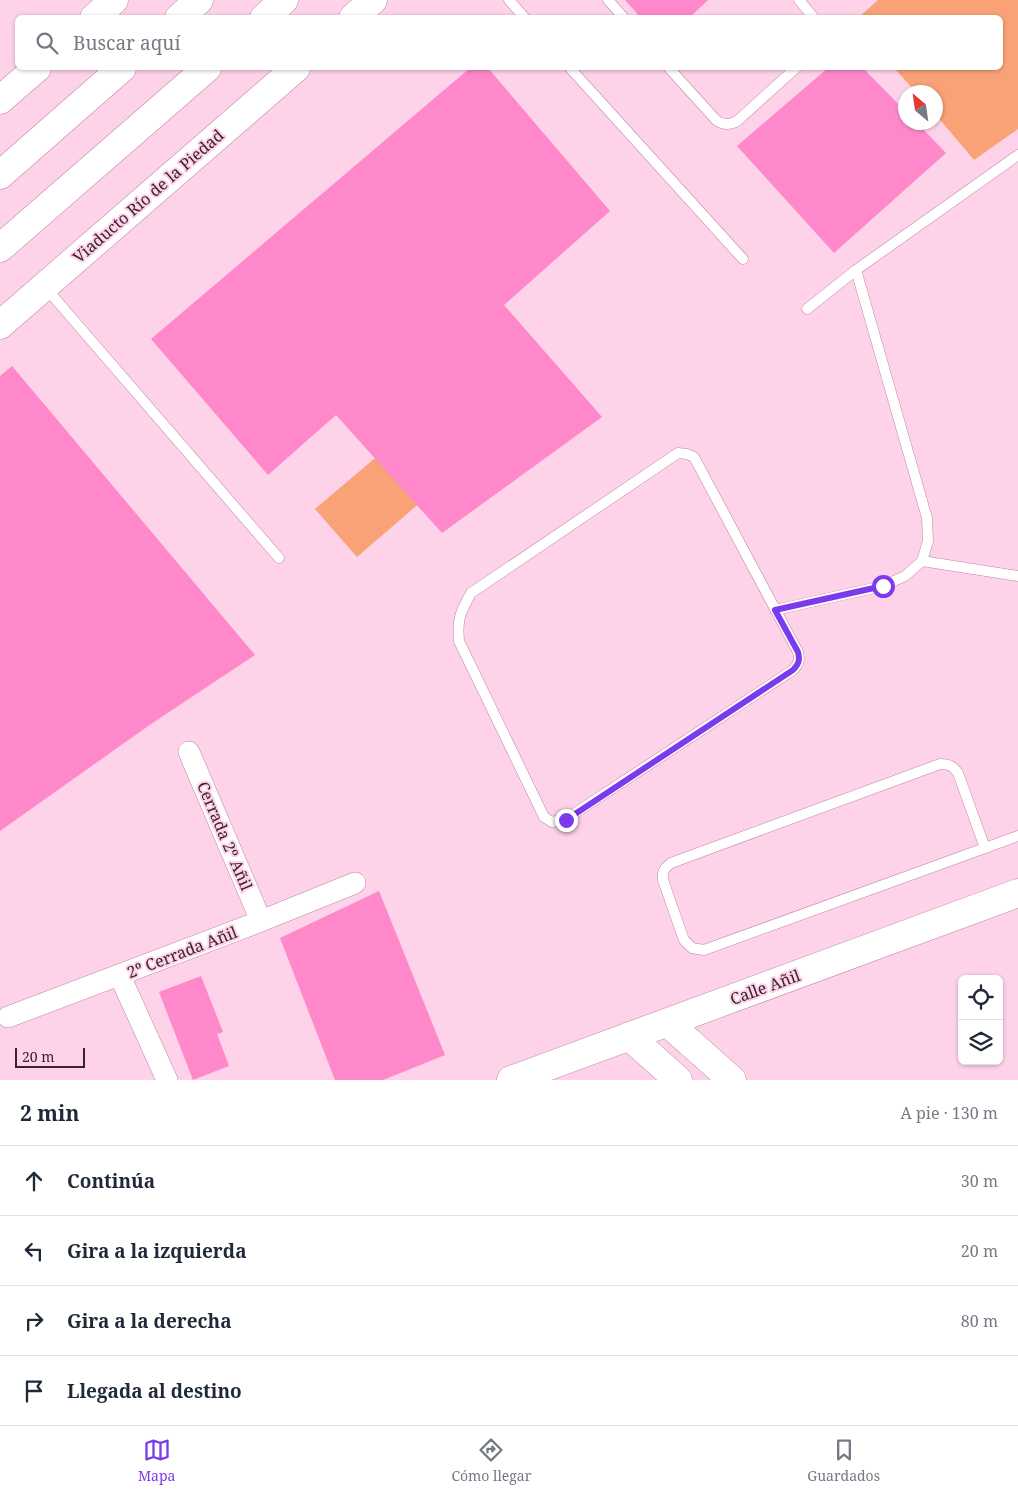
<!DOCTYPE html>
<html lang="es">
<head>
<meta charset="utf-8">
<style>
	:root { --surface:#fff; --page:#f2f2f3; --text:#1f2937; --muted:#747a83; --line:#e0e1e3; --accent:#7c3aed }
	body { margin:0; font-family:"Noto Serif",serif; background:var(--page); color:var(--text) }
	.controls { position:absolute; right:15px; bottom:15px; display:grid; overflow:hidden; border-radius:8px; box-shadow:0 1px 4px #0004 }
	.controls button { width:45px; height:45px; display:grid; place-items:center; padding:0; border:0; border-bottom:1px solid var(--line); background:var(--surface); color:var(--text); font:25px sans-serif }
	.compass { position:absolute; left:898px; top:85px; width:45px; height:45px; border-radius:50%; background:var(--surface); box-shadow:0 1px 4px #0004; rotate:331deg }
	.scale { position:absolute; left:15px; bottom:12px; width:70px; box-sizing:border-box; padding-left:5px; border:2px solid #38232e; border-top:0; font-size:14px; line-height:18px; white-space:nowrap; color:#38232e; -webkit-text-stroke:4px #fed2e8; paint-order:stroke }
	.stop { position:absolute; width:15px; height:15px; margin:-11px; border:4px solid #7c3aed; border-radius:50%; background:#fff }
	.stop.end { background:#7c3aed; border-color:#fff; box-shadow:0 1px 5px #0008 }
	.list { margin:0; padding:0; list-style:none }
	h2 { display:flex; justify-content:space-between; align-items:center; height:65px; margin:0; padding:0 20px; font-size:21px }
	h2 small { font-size:16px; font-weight:400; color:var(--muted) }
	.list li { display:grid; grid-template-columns:32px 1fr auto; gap:15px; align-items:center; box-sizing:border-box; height:70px; padding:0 20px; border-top:1px solid var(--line) }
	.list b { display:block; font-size:19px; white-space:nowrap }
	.list em { font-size:16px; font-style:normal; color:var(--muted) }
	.icon { flex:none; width:28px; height:28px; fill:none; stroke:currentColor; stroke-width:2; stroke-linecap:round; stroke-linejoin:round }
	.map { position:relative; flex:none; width:1018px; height:1080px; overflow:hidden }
	.search { position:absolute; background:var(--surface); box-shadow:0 1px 4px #0004; left:15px; right:15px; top:15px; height:55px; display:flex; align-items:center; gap:12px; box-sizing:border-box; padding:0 18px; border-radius:8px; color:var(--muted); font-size:19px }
	.sheet { height:345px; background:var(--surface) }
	nav { display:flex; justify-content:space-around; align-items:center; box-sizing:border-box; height:70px; border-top:1px solid var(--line); background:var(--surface); font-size:14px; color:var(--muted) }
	nav a { display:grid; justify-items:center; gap:2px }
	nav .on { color:var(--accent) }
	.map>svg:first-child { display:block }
</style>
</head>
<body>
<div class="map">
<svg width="1018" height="1080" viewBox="0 0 1018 1080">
	<rect width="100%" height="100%" fill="#fed2e8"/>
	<!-- green -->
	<path fill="#f9a277" d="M878 0H1018V129L974 160 936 115V92H916L894 68H1000V18L859 17Z
		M381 453 422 501 357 557 315 509Z"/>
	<!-- building -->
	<path fill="#fe88ca" d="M625 0H708L689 18H641Z
		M470 68H488L610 211 504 305 602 417 442 533 336 415 268 475 151 339Z
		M828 68H863L906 112V122H916L946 153 834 253 737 146Z
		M12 366 255 655 151 724 0 831V376Z
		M379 891 445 1055 383 1080H335L280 938Z
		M201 976 223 1032 217 1034 229 1066 193 1080 159 992Z"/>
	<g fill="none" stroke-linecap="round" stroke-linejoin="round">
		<!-- lane casing -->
		<g stroke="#bc88a3" stroke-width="11">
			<path id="lane" d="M509 0 525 18
				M608 0 624 18
				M799 0 814 18
				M570 68 743 259
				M669 68 716 120C723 125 728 125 736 122L796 68
				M45 287 279 558
				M807 309 856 270 1018 155
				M678 453 687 454 694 457 798 652C800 660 799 664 793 670L566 819 552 822 544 817 459 641C457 619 460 613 471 593Z
				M922 561 1018 576
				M775 610 883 586 905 576 922 561 928 541 927 518 856 270
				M940 764C949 764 953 766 958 773L985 848 704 950 692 948 684 940 663 880C662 872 664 868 671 863Z
				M985 848 1018 836"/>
		</g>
		<!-- street casing -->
		<g stroke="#bc88a3" stroke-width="22">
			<path id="street" d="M189 752 261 921
				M120 976 167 1080
				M8 1017 261 921 355 883"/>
		</g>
		<!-- secondary casing -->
		<g stroke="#bc88a3" stroke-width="29">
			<path id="secondary" d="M94 18 114 0
				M353 18 373 0
				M0 100 37 68
				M0 325 296 68
				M668 1023 732 1080
				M629 1036 678 1080
				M511 1080 1018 893"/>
		</g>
		<!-- highway casing -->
		<g stroke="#bc88a3" stroke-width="29">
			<path id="highway" d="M179 18 199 0
				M264 18 284 0
				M0 175 122 68
				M0 248 207 68"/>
		</g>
		<!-- lane -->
		<use href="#lane" stroke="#fff" stroke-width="10"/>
		<!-- street -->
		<use href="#street" stroke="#fff" stroke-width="21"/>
		<!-- secondary -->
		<use href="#secondary" stroke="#fff" stroke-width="28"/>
		<!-- highway -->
		<use href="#highway" stroke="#fff" stroke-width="28"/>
	</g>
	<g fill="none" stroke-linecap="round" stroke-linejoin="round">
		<!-- route -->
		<path stroke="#7c3aed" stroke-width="6" d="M566 820 793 670C799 664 800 660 798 652L775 610 883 586"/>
	</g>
	<g text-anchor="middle" stroke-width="4" stroke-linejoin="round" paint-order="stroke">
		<!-- street labels -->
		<g font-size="16" fill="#38232e" stroke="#fed2e8">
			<text transform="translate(148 196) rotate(-41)" y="6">Viaducto Río de la Piedad</text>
			<text transform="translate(225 836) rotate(67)" y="6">Cerrada 2º Añil</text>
			<text transform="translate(182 952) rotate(-21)" y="6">2º Cerrada Añil</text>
			<text transform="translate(765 987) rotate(-20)" y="6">Calle Añil</text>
		</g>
	</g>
</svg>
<div class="controls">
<button><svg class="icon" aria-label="locate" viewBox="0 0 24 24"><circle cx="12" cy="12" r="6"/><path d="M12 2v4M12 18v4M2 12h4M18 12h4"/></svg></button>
<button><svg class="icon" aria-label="layers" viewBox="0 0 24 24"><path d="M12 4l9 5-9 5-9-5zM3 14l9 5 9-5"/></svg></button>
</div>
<svg class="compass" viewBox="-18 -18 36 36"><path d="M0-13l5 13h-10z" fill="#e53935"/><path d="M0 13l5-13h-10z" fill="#747a83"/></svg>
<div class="scale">20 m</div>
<div class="stop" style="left:883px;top:586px"></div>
<div class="stop end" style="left:566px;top:820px"></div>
<div class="search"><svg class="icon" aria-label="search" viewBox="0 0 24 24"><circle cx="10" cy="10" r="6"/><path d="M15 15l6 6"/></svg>Buscar aquí</div>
</div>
<section class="sheet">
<h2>2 min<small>A pie · 130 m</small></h2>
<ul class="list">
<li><svg class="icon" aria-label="ahead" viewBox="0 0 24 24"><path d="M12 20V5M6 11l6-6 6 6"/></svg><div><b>Continúa</b></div><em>30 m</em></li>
<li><svg class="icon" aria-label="left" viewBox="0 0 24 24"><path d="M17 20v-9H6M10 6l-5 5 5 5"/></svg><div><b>Gira a la izquierda</b></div><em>20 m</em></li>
<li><svg class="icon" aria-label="right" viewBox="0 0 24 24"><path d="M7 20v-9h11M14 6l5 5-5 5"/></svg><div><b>Gira a la derecha</b></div><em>80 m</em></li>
<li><svg class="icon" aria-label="arrive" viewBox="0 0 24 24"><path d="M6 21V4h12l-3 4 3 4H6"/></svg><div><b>Llegada al destino</b></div></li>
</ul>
</section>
<nav>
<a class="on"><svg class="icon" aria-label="map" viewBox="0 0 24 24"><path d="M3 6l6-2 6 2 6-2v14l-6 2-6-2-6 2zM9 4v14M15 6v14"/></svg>Mapa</a>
<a><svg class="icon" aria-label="directions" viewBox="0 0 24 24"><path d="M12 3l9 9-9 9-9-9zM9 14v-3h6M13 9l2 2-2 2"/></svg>Cómo llegar</a>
<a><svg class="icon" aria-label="saved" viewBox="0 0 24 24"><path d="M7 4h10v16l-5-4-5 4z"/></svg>Guardados</a>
</nav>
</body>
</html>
